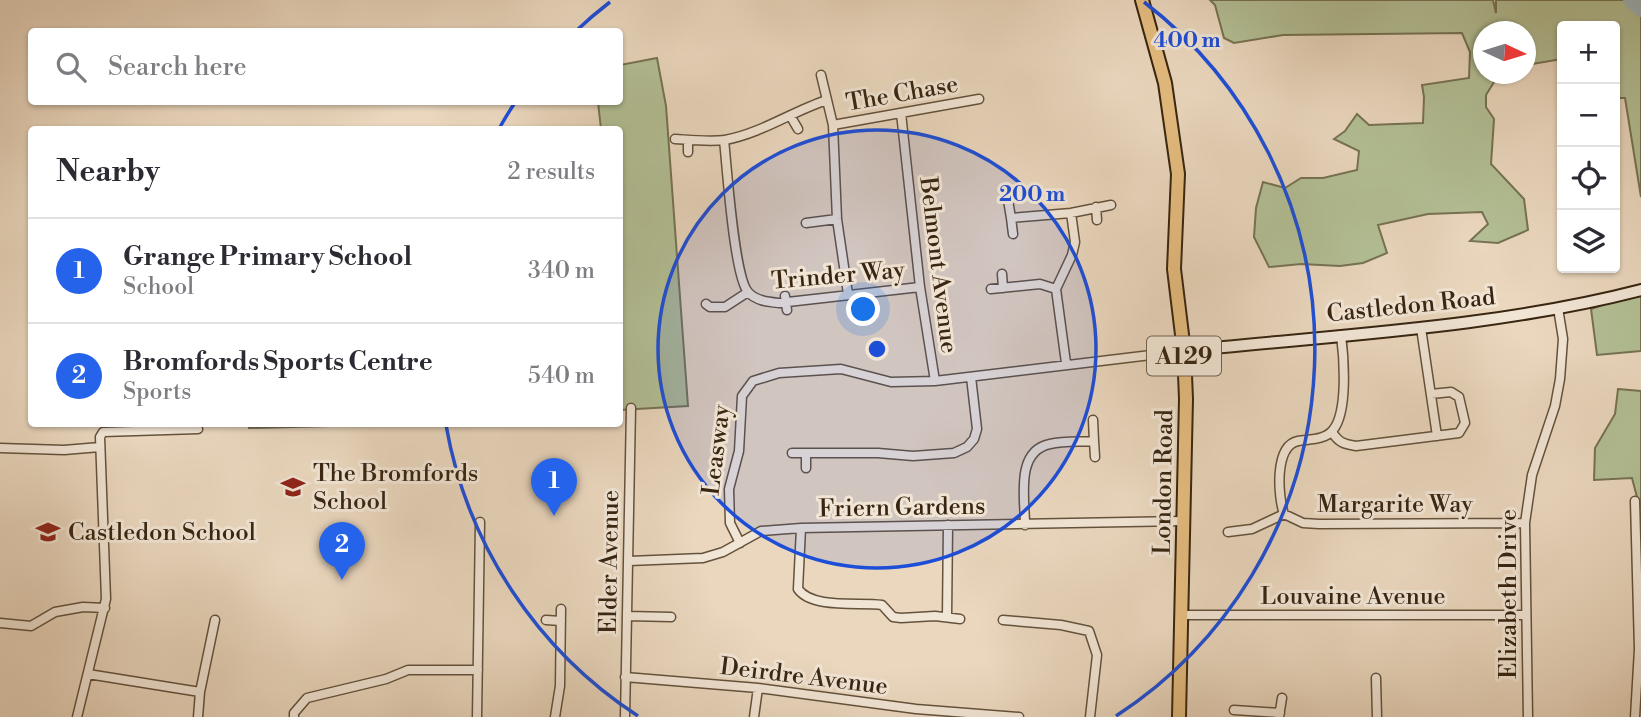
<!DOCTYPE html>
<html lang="en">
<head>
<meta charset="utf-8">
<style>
	:root { --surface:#fff; --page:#f7f7f7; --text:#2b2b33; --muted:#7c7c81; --line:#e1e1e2; --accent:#2563eb }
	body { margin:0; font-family:"Libre Bodoni",serif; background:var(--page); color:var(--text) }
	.controls { position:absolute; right:21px; top:21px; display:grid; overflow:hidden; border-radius:7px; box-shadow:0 2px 5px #0004 }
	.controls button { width:63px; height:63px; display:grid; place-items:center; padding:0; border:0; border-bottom:2px solid var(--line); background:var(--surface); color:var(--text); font:35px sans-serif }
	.compass { position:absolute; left:1473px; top:21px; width:63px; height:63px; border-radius:50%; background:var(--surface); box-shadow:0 2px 5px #0004; rotate:94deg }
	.you { position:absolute; left:864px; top:310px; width:24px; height:24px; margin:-18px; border:5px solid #fff; border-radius:50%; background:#1a73e8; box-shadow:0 0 0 10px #1a73e833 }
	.badge { display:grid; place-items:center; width:46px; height:46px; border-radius:50%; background:var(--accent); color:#fff; font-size:23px; font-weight:700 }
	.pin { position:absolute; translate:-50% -58px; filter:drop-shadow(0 2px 4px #0008) }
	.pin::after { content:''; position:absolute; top:37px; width:24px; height:21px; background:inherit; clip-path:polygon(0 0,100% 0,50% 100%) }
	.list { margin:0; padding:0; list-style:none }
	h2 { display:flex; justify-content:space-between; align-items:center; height:91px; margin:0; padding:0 28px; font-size:30px }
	h2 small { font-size:23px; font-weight:400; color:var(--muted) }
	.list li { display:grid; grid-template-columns:46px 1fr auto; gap:21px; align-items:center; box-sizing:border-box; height:105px; padding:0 28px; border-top:2px solid var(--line) }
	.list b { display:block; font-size:26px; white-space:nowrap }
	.list p { margin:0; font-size:23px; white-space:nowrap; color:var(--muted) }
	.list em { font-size:23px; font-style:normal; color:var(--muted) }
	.icon { flex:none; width:38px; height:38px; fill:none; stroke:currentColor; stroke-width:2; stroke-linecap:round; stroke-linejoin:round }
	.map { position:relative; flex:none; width:1641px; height:717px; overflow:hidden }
	.search { position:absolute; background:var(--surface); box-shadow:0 2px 5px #0004; left:28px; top:28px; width:595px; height:77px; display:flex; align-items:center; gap:18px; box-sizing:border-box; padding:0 24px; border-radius:7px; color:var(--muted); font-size:26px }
	.panel { position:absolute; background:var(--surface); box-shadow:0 2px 5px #0004; left:28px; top:126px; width:595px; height:301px; border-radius:7px }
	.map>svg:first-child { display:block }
</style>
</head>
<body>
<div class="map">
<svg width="1641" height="717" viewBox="0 0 1641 717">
	<rect width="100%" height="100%" fill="#ead7be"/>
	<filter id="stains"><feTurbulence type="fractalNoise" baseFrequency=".00286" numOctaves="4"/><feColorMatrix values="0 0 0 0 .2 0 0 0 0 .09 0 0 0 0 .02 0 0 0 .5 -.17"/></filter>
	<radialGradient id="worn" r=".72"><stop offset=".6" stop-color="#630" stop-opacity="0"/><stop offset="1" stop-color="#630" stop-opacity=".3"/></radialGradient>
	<!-- green -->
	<path fill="#b3bf95" stroke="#767253" stroke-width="2" d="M1210 0H1493L1496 13V0H1641V197L1625 98H1615V26H1562V59L1526 65V32L1498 31 1497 29 1496 31 1484 32V74H1499L1486 95V107L1494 119 1491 164 1524 199 1528 230 1498 243 1470 241 1488 224 1482 212 1428 214 1378 225 1387 253 1363 263 1340 266 1301 264 1269 267 1254 237 1256 208 1263 182 1285 188 1301 178H1323L1357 170 1359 151 1334 139 1345 131 1357 114 1369 125 1423 123 1424 97 1422 85 1469 78 1470 52 1462 33 1283 35 1234 43 1224 38 1215 5Z
		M657 58 666 106 688 406 620 410V130L601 129 598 102H620V65Z
		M1641 292V351L1597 355 1591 309Z
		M1618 389 1641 391V589L1638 501 1632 478 1594 480 1595 448 1615 414Z
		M249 424H410L249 428Z"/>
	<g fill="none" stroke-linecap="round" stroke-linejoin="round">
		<!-- river -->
		<path stroke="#9eb6bd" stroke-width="14" d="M1630 0 1641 10"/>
		<!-- street casing -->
		<g stroke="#64523c" stroke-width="11">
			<path id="street" d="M821 75 833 125 837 219 848 294
				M901 113 920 287 935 381 1184 351
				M791 117 798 129
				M833 125 979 99
				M675 139C691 140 709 142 725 140 762 133 793 111 827 100
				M724 140C727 167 734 276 748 292 756 301 769 302 779 303L920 287
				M688 152V140
				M1007 194 1011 218
				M1096 207 1097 220
				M806 223 837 219
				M1013 234 1011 218 1071 213 1111 205
				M1002 274 1003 288
				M991 289 1040 284 1056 289
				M785 296 787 310
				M706 304 710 307H725L748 292
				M1421 328 1437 436
				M1066 363 1056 289 1072 255 1075 242 1071 213
				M1332 432C1339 443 1344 444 1356 446L1459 433 1465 423 1459 397 1451 392 1431 394
				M1094 441 1095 457
				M0 448 64 450 100 447
				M792 453H878L913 456 954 453 967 447 974 439 977 429 971 377
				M806 468V453
				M1284 514 1303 523 1319 524 1525 523
				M1284 514C1278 497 1274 446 1298 441 1310 439 1325 440 1333 430 1348 412 1344 358 1341 335
				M1025 525C1025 499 1015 451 1050 444 1064 441 1079 442 1094 441L1093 420
				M801 528 798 589C812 609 858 602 882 605L893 617 901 618 935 616 960 619
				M1228 532 1252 529 1284 514
				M740 543 730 523 729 489 739 451 742 396 753 381 779 373 841 369 891 382 935 381
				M629 561 703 558 723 552 761 531 801 528 1183 521
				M1180 615H1526
				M627 616 671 617
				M947 617 948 525
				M546 620 561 621
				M1003 620 1061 625 1089 631 1097 655 1090 717
				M0 623 31 626 55 612 83 607 105 608
				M88 674 200 692 198 717
				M625 677 758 688 916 709 1019 717
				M1376 678 1377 717
				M200 692 215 620
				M1234 710 1280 713
				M77 717 106 599 100 437 103 432 198 429
				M294 717V713L307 698 386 679 408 670H478
				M477 717 480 522
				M555 717 560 686 561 609
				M625 717 631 408
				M754 717 758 688
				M1279 717 1282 698
				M1528 717 1525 523 1532 475 1555 406 1560 379 1563 339 1558 308
				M1635 717 1639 649 1635 501"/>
		</g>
		<!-- secondary casing -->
		<g stroke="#382511" stroke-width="14">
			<path id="secondary" d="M1184 351C1334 335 1494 328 1641 290"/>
		</g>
		<!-- primary casing -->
		<g stroke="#382511" stroke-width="16">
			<path id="primary" d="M1142 0 1165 83 1178 174 1174 269 1184 351 1186 399 1179 717"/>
		</g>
		<!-- street -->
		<use href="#street" stroke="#f1e5d5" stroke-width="8"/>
		<!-- secondary -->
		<use href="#secondary" stroke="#f1e5d5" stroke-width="10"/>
		<!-- primary -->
		<use href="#primary" stroke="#e5bc7f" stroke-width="12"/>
	</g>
	<!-- distance rings -->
	<circle cx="877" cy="349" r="219" fill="#1d4ed8" fill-opacity=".12"/>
	<g fill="none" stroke="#1d4ed8" stroke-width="3.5">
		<circle cx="877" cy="349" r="219"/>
		<path d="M638 716A438 438 0 0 1 446 425M500 127A438 438 0 0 1 514 104M576 31A438 438 0 0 1 610 2M1144 2A438 438 0 0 1 1116 716"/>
	</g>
	<!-- icons -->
	<defs>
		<g id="school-bare" transform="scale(1.89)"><path d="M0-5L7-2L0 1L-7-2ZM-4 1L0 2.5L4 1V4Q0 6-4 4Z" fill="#8f2418" stroke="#f1e5d5" stroke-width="2.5" paint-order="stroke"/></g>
	</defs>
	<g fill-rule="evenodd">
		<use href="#school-bare" x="293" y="487"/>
		<use href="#school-bare" x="48" y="532"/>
	</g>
	<g text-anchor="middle" stroke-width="6" stroke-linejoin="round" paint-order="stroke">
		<!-- shield labels -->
		<rect fill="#f1e5d5" stroke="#705f4c" stroke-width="2" x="1147" y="336.5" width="74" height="39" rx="5"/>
		<g font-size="23" font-weight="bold" fill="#382511">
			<text x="1184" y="364">A129</text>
		</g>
		<!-- street labels -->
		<g font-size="24" fill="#382511" stroke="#f1e5d5">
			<text transform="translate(902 93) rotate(-10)" y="8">The Chase</text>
			<text transform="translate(939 265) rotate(83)" y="8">Belmont Avenue</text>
			<text transform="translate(838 275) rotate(-5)" y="8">Trinder Way</text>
			<text transform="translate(1411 305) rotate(-6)" y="8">Castledon Road</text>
			<text transform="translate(716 450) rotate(-83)" y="8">Leasway</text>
			<text transform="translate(1163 482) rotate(-89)" y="8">London Road</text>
			<text x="1395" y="512">Margarite Way</text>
			<text transform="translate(902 507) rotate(-1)" y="8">Friern Gardens</text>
			<text transform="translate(609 562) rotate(-89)" y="8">Elder Avenue</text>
			<text transform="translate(1508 594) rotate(-90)" y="8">Elizabeth Drive</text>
			<text x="1353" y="604">Louvaine Avenue</text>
			<text transform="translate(804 676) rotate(7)" y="8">Deirdre Avenue</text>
		</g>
		<!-- poi labels -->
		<g font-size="24" fill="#382511" stroke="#f1e5d5" text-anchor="start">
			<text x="313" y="481">The Bromfords<tspan x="313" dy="28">School</tspan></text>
			<text x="68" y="540">Castledon School</text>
		</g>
	</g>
	<circle cx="877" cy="349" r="10" fill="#1d4ed8" stroke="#f1e5d5" stroke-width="3.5"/>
	<g font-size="21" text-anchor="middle" font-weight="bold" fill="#1d4ed8" stroke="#f1e5d5" stroke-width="6" stroke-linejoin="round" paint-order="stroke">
		<text x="1187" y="47">400 m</text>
		<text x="1032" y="201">200 m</text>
	</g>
	<rect width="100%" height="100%" filter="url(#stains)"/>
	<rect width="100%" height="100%" fill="url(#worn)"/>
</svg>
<div class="controls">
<button>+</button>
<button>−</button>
<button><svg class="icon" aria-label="locate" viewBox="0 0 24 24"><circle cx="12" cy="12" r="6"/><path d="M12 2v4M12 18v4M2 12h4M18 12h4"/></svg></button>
<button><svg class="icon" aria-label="layers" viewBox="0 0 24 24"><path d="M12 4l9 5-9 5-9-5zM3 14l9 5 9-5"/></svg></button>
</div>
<svg class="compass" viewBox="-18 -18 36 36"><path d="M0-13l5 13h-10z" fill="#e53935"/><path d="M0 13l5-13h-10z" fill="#7c7c81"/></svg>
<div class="you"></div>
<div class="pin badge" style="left:554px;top:516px">1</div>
<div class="pin badge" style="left:342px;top:580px">2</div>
<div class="search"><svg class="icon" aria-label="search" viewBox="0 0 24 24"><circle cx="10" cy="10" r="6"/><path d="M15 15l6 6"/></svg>Search here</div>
<section class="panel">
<h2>Nearby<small>2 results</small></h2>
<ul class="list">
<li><span class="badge">1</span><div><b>Grange Primary School</b><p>School</p></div><em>340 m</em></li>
<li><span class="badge">2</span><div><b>Bromfords Sports Centre</b><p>Sports</p></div><em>540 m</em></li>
</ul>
</section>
</div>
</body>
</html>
